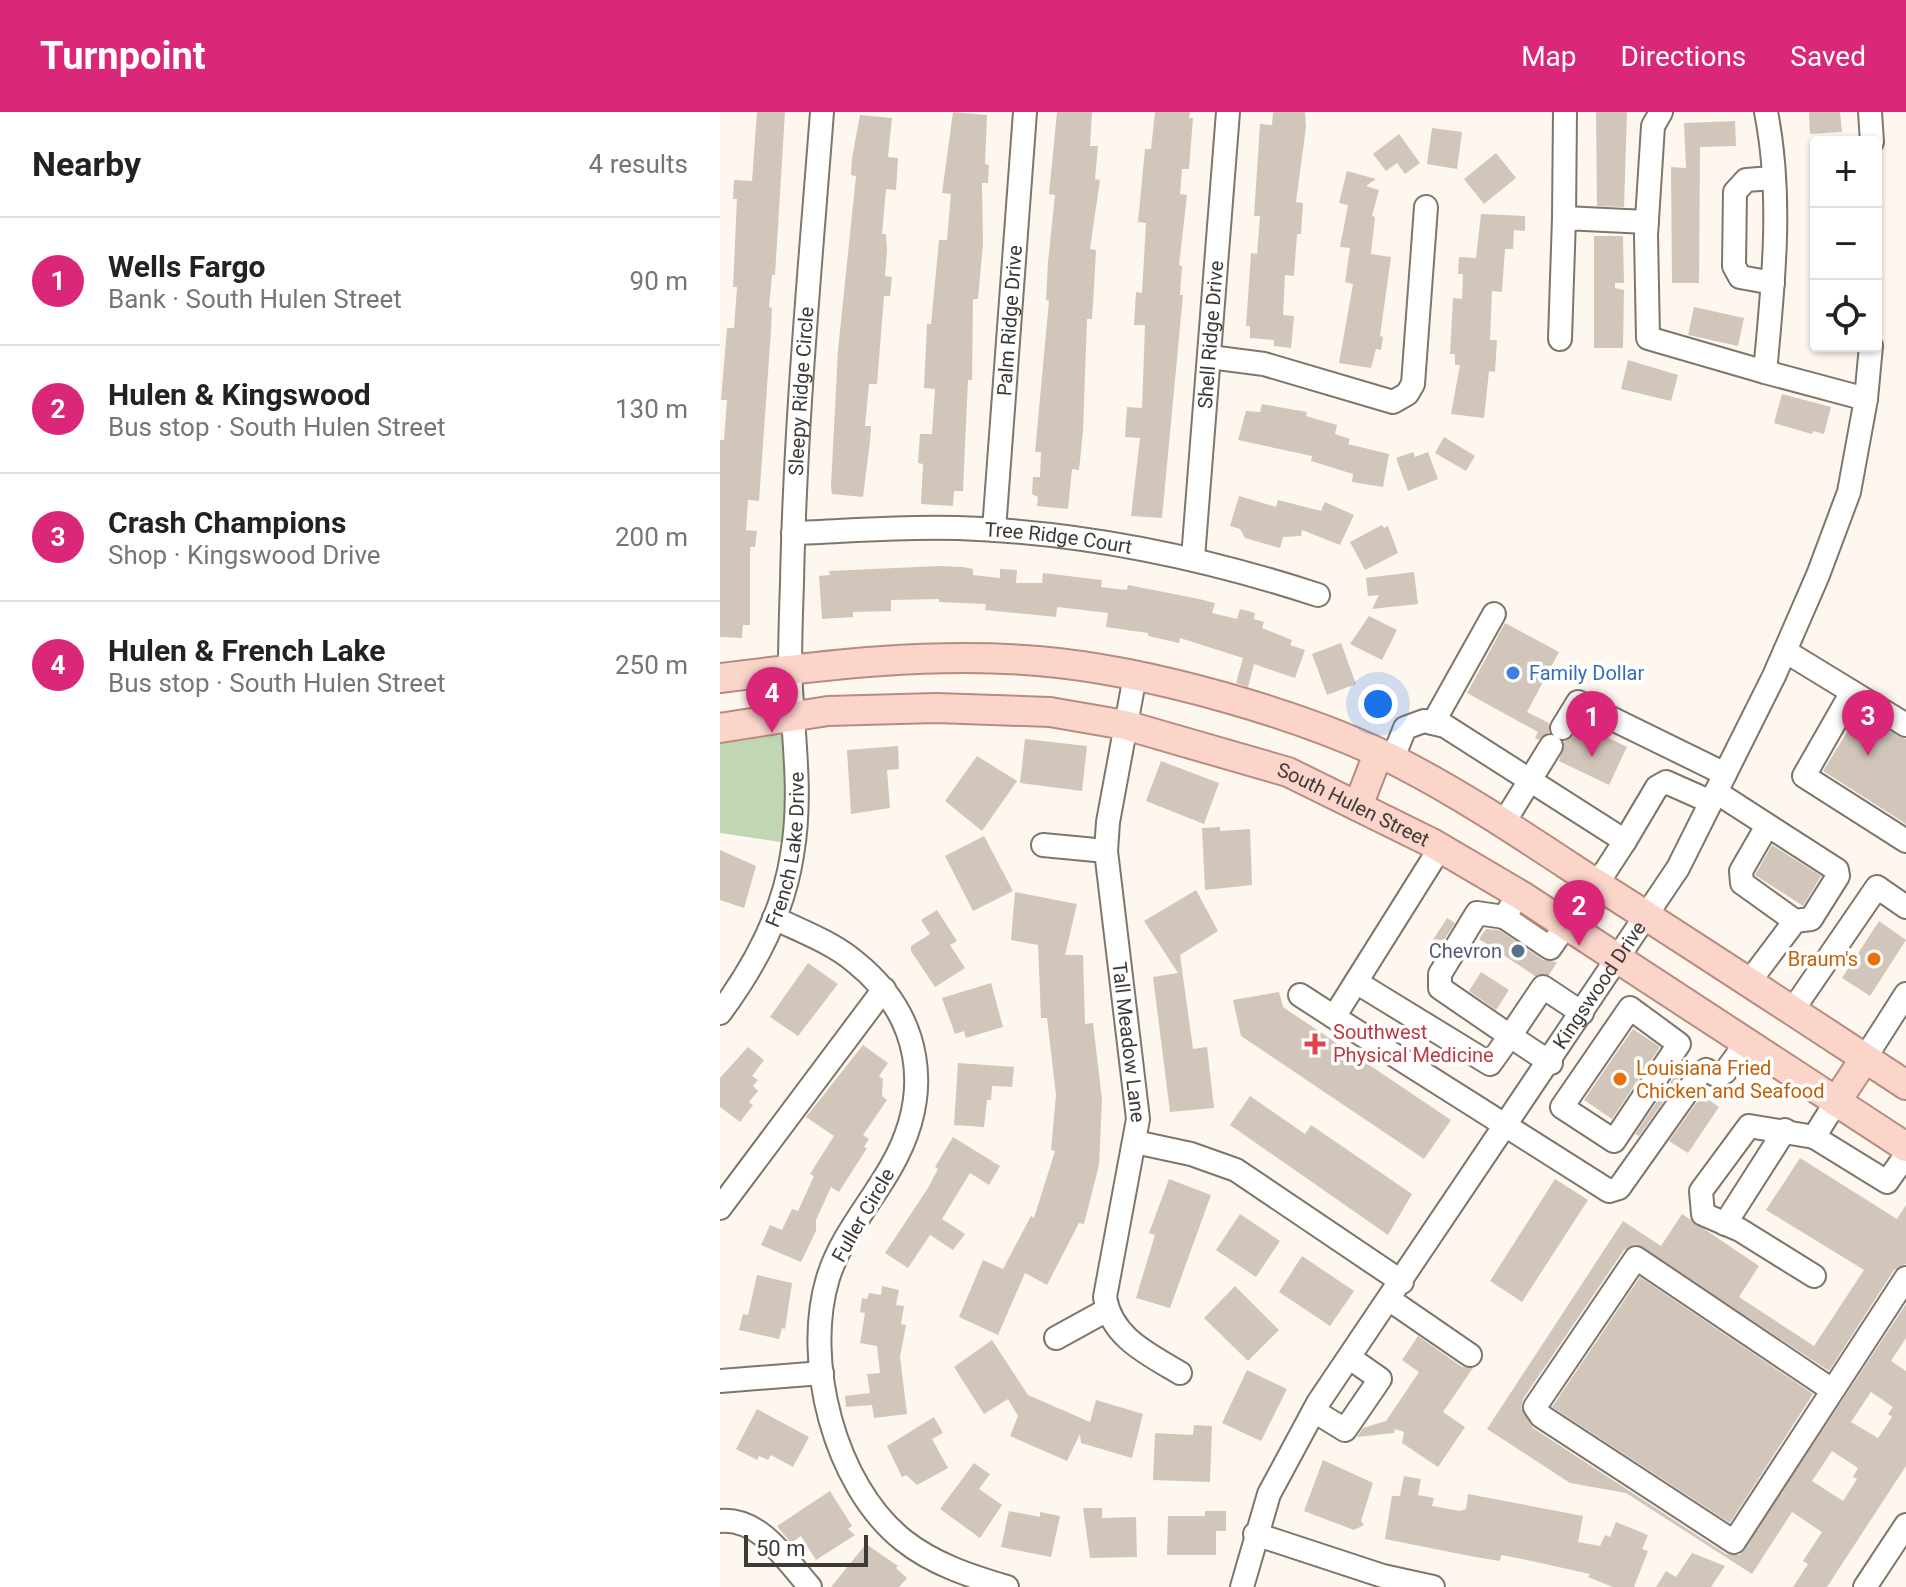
<!DOCTYPE html>
<html lang="en">
<head>
<meta charset="utf-8">
<style>
	:root { --surface:#fff; --page:#f2f2f2; --text:#222; --muted:#767676; --line:#e0e0e0; --accent:#db2777 }
	body { margin:0; font-family:Roboto,sans-serif; background:var(--page); color:var(--text) }
	.controls { position:absolute; right:24px; top:24px; display:grid; overflow:hidden; border-radius:8px; box-shadow:0 2px 6px #0004 }
	.controls button { width:72px; height:72px; display:grid; place-items:center; padding:0; border:0; border-bottom:2px solid var(--line); background:var(--surface); color:var(--text); font:40px sans-serif }
	.scale { position:absolute; left:24px; bottom:20px; width:124px; box-sizing:border-box; padding-left:8px; border:4px solid #3e3a35; border-top:0; font-size:22px; line-height:28px; white-space:nowrap; color:#3e3a35; -webkit-text-stroke:6px #fff; paint-order:stroke }
	.you { position:absolute; left:658px; top:592px; width:28px; height:28px; margin:-20px; border:6px solid #fff; border-radius:50%; background:#1a73e8; box-shadow:0 0 0 12px #1a73e833 }
	.badge { display:grid; place-items:center; width:52px; height:52px; border-radius:50%; background:var(--accent); color:#fff; font-size:26px; font-weight:700 }
	.pin { position:absolute; translate:-50% -66px; filter:drop-shadow(0 2px 4px #0008) }
	.pin::after { content:''; position:absolute; top:42px; width:28px; height:24px; background:inherit; clip-path:polygon(0 0,100% 0,50% 100%) }
	.list { margin:0; padding:0; list-style:none }
	h2 { display:flex; justify-content:space-between; align-items:center; height:104px; margin:0; padding:0 32px; font-size:34px }
	h2 small { font-size:26px; font-weight:400; color:var(--muted) }
	.list li { display:grid; grid-template-columns:52px 1fr auto; gap:24px; align-items:center; box-sizing:border-box; height:128px; padding:0 32px; border-top:2px solid var(--line) }
	.list b { display:block; font-size:30px; white-space:nowrap }
	.list p { margin:0; font-size:26px; white-space:nowrap; color:var(--muted) }
	.list em { font-size:26px; font-style:normal; color:var(--muted) }
	.icon { flex:none; width:44px; height:44px; fill:none; stroke:currentColor; stroke-width:2; stroke-linecap:round; stroke-linejoin:round }
	.map { position:relative; flex:none; width:1186px; height:1475px; overflow:hidden }
	header { display:flex; align-items:center; gap:48px; box-sizing:border-box; height:112px; padding:0 40px; background:var(--accent); color:#fff }
	header strong { font-size:38px }
	nav { display:flex; gap:44px; margin-inline-start:auto; font-size:28px }
	main { display:flex }
	aside { flex:1; background:var(--surface) }
	.map>svg:first-child { display:block }
</style>
</head>
<body>
<header>
<strong>Turnpoint</strong>
<nav><a>Map</a><a>Directions</a><a>Saved</a></nav>
</header>
<main>
<aside>
<h2>Nearby<small>4 results</small></h2>
<ul class="list">
<li><span class="badge">1</span><div><b>Wells Fargo</b><p>Bank · South Hulen Street</p></div><em>90 m</em></li>
<li><span class="badge">2</span><div><b>Hulen &amp; Kingswood</b><p>Bus stop · South Hulen Street</p></div><em>130 m</em></li>
<li><span class="badge">3</span><div><b>Crash Champions</b><p>Shop · Kingswood Drive</p></div><em>200 m</em></li>
<li><span class="badge">4</span><div><b>Hulen &amp; French Lake</b><p>Bus stop · South Hulen Street</p></div><em>250 m</em></li>
</ul>
</aside>
<div class="map">
<svg width="1186" height="1475" viewBox="0 0 1186 1475">
	<rect width="100%" height="100%" fill="#fef7ef"/>
	<!-- green -->
	<path fill="#c1d7b3" d="M57 616 70 625 67 731 0 721V627Z"/>
	<!-- building -->
	<path fill="#d1c6b9" fill-rule="evenodd" d="M37 0H65L55 163H52L49 195 52 196 51 218 39 389 28 388 26 418 37 419 35 435H30V513H23L22 526 0 525V328H4L7 288H1L7 216H14L17 175H13L17 87H13L14 68 32 69Z
		M233 0 267 3 265 52 269 53 268 71H262L263 132 258 187H253L252 268H248L243 379H234L233 394 201 392 203 352 198 351 200 322H212L215 277 204 276 207 212H211L219 128H227L231 82 222 81Z
		M337 0H372L370 34H378L375 67 380 68 370 137 376 138 374 176 372 207H367L363 319 359 358 352 357 348 397 317 394 318 385 312 382 313 365H320L321 340H315L329 189 326 188 328 150 335 83 329 82Z
		M435 0H470L469 6H473L469 57H462L460 82 467 83 459 153 462 154 460 183H463L442 406 411 404 420 326 405 325 407 295 422 296 425 213H414L416 180 422 181 426 111 418 110 425 37H431Z
		M553 0H585L586 15 576 90 583 91 581 122H577L574 164 565 163 563 203 574 204 571 236 554 234V228L530 226V214H526L531 141 537 142 540 104H534L540 12 552 13Z
		M876 0H907L904 95 877 94Z
		M1089 0H1120L1122 20 1090 22Z
		M140 3 172 6 168 45 178 46 176 78 166 77 162 122H166L167 138 165 164 172 165 170 184H164L157 272H149L145 314H151L150 329 143 385 112 382 111 374 118 238 136 64 131 63 132 46Z
		M1015 9 1016 34 980 35 979 171H952L951 55 966 56 964 11Z
		M712 16 742 20 737 57 707 52Z
		M679 22 700 51 685 62 677 51 666 59 653 42Z
		M776 41 796 66 764 92 744 67Z
		M627 59 656 67 646 74 659 78 652 104 655 105 651 142 671 145 660 224 663 225 661 238 656 237 651 256 619 251 633 172 625 170 630 136 620 135 628 93 619 91Z
		M761 102 805 104V119L794 118 793 137H785L782 180 772 179 770 228H777L775 260 769 259 764 306 731 302 740 253H735V242H730L733 186 742 187 743 162H738L739 145 756 146Z
		M874 124H903L904 171H895V176L904 178 903 236H874Z
		M974 195 1024 206 1018 234 968 223Z
		M908 248 958 263 951 289 901 277Z
		M1062 282 1111 295 1104 322 1093 319 1092 322 1054 311Z
		M542 292 587 300 586 304 617 313 615 322 630 327 628 332 669 342 663 375 632 370 633 362 591 349 592 344 518 328 526 299 540 300Z
		M724 325 755 344 746 359 715 341Z
		M693 340 695 345 708 340 718 367 688 379 676 346Z
		M519 384 556 395 558 388 601 399 605 390 634 403 620 433 582 418 581 424 563 425 560 436 525 426 520 417 510 414Z
		M662 413 664 416 668 414 678 441 645 458 630 430Z
		M219 454 243 455 253 457V463L280 466V457L297 458 296 471H322L323 461 382 468 381 475 407 478 408 473 479 487 495 491 492 501 517 507 520 497 535 501 534 507 544 510 542 516 572 528 570 533 585 538 575 566 534 552 528 575 516 571 523 546 460 526 459 531 428 524V521L386 515 388 501 337 495 336 505 265 498 266 492 219 490V487L171 488V499L133 500V505L102 507 99 464 110 463 109 459Z
		M694 460 698 492 652 497 659 483 648 484 646 466Z
		M649 504 677 518 662 548 630 532Z
		M785 511 839 540 807 600 829 611V620L818 628 815 626 818 620 747 581Z
		M621 531 636 572 607 583 592 542Z
		M1139 601 1186 627V712L1103 659Z
		M861 612 907 635 889 673 839 649 844 630 853 624Z
		M305 627 367 634 362 679 300 671Z
		M178 634 179 657 167 658 170 696 131 702 127 638Z
		M257 644 297 669 262 719 225 689Z
		M441 649 499 671 484 712 426 689Z
		M500 715V719L530 717 532 773 485 778 482 716Z
		M264 724 293 779 253 799 225 744Z
		M1052 733 1101 764 1083 794 1035 763Z
		M0 738 36 754 24 796 0 788Z
		M476 778 498 819 460 843 473 937 487 935 494 996 450 1000 433 865 458 861 424 809Z
		M295 780 357 792 345 843H363L365 912 373 911 382 987 379 1053 364 1112 359 1111 327 1173 305 1161 278 1223 239 1205 263 1148 283 1157 311 1104 314 1106 335 1039 331 1038 336 983 327 906H321L318 833 291 828Z
		M217 798 237 829 230 833 245 856 215 875 191 839V834L210 822 201 808Z
		M727 806 735 811 719 836 711 831Z
		M1159 809 1186 828 1150 884 1122 866Z
		M766 817 779 818 823 848 837 850 829 863 815 864 759 827Z
		M88 851 118 872 78 924 50 905Z
		M761 860 789 878 776 898 749 879Z
		M271 871 283 915 246 926 244 919 235 922 222 886Z
		M559 880 563 895 731 1008 704 1047 521 924 513 888Z
		M913 917 940 935 892 1007 864 988Z
		M143 933 168 951 159 964 163 967 162 984 167 988 143 1023 149 1027 144 1035 147 1036 119 1080 111 1075 96 1108V1119L81 1150 41 1133 50 1113 62 1118 72 1097 78 1099 94 1064 90 1062 114 1024 86 1005Z
		M28 935 44 948 32 964 38 968 33 974 38 979 29 990 33 993 20 1010 0 995V966Z
		M964 950 969 953 919 1024 915 1022Z
		M238 951 294 955 292 975 272 974 271 988H267L264 1015 234 1013Z
		M982 983 999 995 968 1041 949 1029Z
		M530 984 585 1022 591 1013 692 1082 668 1123 510 1013Z
		M233 1025 280 1054 269 1073 250 1061 222 1107 245 1122 233 1138 210 1123 188 1156 165 1141 208 1076 218 1057 215 1055Z
		M1080 1046 1177 1107 1186 1093V1152L1174 1158 1109 1259 916 1132 904 1138 803 1287 801 1296 813 1316 1006 1442 1020 1443 1186 1192V1226L1171 1249 1186 1259V1354L1107 1475H1073L1088 1452 1083 1449 1102 1420 1072 1400 1032 1462 906 1381 850 1371 767 1317 903 1109 941 1134 962 1102 1039 1154 1019 1185 1094 1234 1144 1158 1046 1098ZM1151 1280 1173 1295 1168 1302 1172 1305 1158 1326 1131 1310ZM1112 1339 1138 1356 1133 1365 1137 1367 1123 1389 1092 1369Z
		M449 1067 491 1083 450 1196 416 1186 435 1123 429 1121Z
		M835 1067 868 1088 802 1190 770 1169Z
		M520 1102 560 1129 536 1165 496 1138Z
		M582 1144 634 1179 610 1214 559 1180Z
		M37 1163 72 1171 65 1217 62 1216 59 1227 19 1218 23 1202 28 1203Z
		M920 1165 1093 1282 1010 1411 832 1295Z
		M162 1174 179 1178 176 1193 184 1194 181 1212 186 1213 180 1245 187 1302 154 1306 152 1293 126 1295 125 1284 150 1281 147 1262 160 1261 157 1234 140 1231 145 1201 140 1200 142 1186 147 1187 149 1181 161 1183Z
		M515 1174 559 1218 528 1249 484 1206Z
		M698 1224 742 1255 753 1256 723 1300 745 1315 718 1355 682 1331 684 1320 675 1317 674 1321 637 1325 643 1316 666 1309 699 1260 682 1248Z
		M272 1228 308 1283 370 1310 376 1288 423 1302 412 1346 361 1331 360 1322 347 1349 290 1324 298 1304 288 1287 264 1302 234 1255Z
		M527 1258 567 1277 541 1329 502 1311Z
		M37 1297 89 1325 73 1355 51 1343 48 1348 39 1344 37 1348 16 1337Z
		M214 1305 223 1321 212 1327 228 1356 197 1373 186 1363 182 1365 167 1334Z
		M474 1313 492 1314 490 1370 433 1368 435 1321 473 1323Z
		M603 1348 653 1371 641 1409 644 1413 634 1418 584 1399Z
		M254 1351 270 1362 259 1377 282 1393 260 1426 220 1397Z
		M684 1364 701 1367 698 1383 714 1386 712 1394 740 1399 746 1397 748 1382 863 1404 858 1430 880 1434 885 1423 890 1425 896 1410 928 1423 922 1437 928 1439 914 1475H893L868 1465 870 1462 807 1448 781 1443 780 1449 755 1445 665 1427 672 1384H680Z
		M110 1379 132 1414 128 1417 135 1423 96 1448 81 1424 71 1431 57 1414Z
		M363 1396H382V1406L416 1405 417 1445 370 1446Z
		M289 1399 320 1405V1400L340 1404 331 1445 281 1435Z
		M485 1399H506V1419H496V1443H447L448 1404H485Z
		M146 1432 178 1454 176 1456 187 1466 179 1475H111Z
		M972 1441 1005 1454 991 1475H936L946 1459 956 1465Z"/>
	<g fill="none" stroke-linecap="round" stroke-linejoin="round">
		<!-- minor casing -->
		<g stroke="#7f7569" stroke-width="26">
			<g id="minor">
				<path d="M941 0 933 14 926 123 928 226 1045 260C1053 175 1063 85 1046 0"/>
				<path d="M1150 0 1152 30"/>
				<path d="M1053 66 1026 68 1015 80 1014 154 1020 165 1053 171"/>
				<path d="M844 106 845 0"/>
				<path d="M840 227 844 106 927 110"/>
				<path d="M490 245 544 252 673 290 687 282 693 272 706 95"/>
				<path d="M1045 260 1146 287"/>
				<path id="s1" d="M274 418 305 0"/>
				<path id="s2" d="M73 421C128 419 183 414 238 416 361 420 482 445 598 483"/>
				<path id="s3" d="M473 446 508 0"/>
				<path d="M1065 539 1186 613"/>
				<path id="s4" d="M415 564 388 710 386 739 418 1007 385 1185C391 1225 428 1242 460 1261"/>
				<path d="M1132 580 1084 664 1186 729"/>
				<path d="M713 611 774 502"/>
				<path d="M842 616 858 590 1005 662"/>
				<path d="M672 648 685 616 704 609 725 614 905 729 877 772"/>
				<path d="M996 680 1117 758 1118 764 1091 807 1075 809 1029 870"/>
				<path d="M783 712 831 634"/>
				<path d="M1047 714 1021 759 1022 771 1075 809"/>
				<path d="M905 729 937 675 946 670 991 690"/>
				<path d="M323 733 386 739"/>
				<path d="M720 736 614 905 889 1079 899 1076 979 963 986 958 998 964 1005 960 1026 931"/>
				<path d="M792 793 784 805 830 836 846 813"/>
				<path d="M54 806C81 819 111 830 134 849 202 903 214 980 171 1055 150 1092 121 1124 108 1166 83 1248 114 1373 183 1428 213 1452 250 1464 287 1475"/>
				<path d="M636 870 770 952 790 924 720 876V862L757 801 784 805"/>
				<path d="M580 883 614 905"/>
				<path d="M910 896 959 932 894 1029 842 995Z"/>
				<path d="M1072 899 1157 775 1186 795"/>
				<path id="s5" d="M0 901C35 854 63 802 72 743 83 680 72 619 70 556 70 528 71 499 72 471 75 314 90 157 102 0"/>
				<path d="M1145 946 1186 882"/>
				<path d="M831 951 790 924 823 875 862 901"/>
				<path d="M1094 1025 1167 1070 1186 1043"/>
				<path d="M415 1030 471 1042 516 1058 682 1170"/>
				<path d="M0 1096 164 877"/>
				<path d="M1005 1112 1065 1018"/>
				<path d="M1094 1164 1020 1118 983 1102 981 1079 1029 1014 1094 1025 1116 990"/>
				<path d="M670 1188 750 1243"/>
				<path d="M336 1226 387 1198"/>
				<path d="M0 1269 102 1261"/>
				<path d="M1112 1278 916 1146 815 1295 821 1304 1014 1430 1186 1166"/>
				<path d="M594 1299 625 1318 660 1267 630 1246"/>
				<path d="M0 1409C40 1405 66 1448 90 1475"/>
				<path d="M535 1422 663 1464 713 1475"/>
				<path id="s6" d="M522 1475 549 1382 598 1291 958 756 1054 564 1098 463 1129 380 1146 287 1151 234"/>
				<path d="M1145 1475 1186 1413"/>
			</g>
		</g>
		<!-- major casing -->
		<g stroke="#b78c7e" stroke-width="32">
			<g id="major">
				<path d="M0 566C106 553 212 540 318 549 426 558 584 602 680 651 748 686 811 729 875 771 979 837 1082 905 1186 973"/>
				<path id="s7" d="M0 616 108 599 216 596 330 600 405 613 568 660 712 731 802 784 1186 1035"/>
				<path d="M638 694 658 642"/>
				<path d="M1116 990 1145 946"/>
			</g>
		</g>
		<!-- minor -->
		<use href="#minor" stroke="#fff" stroke-width="22"/>
		<!-- major -->
		<use href="#major" stroke="#fbd4ca" stroke-width="28"/>
	</g>
	<!-- markers -->
	<circle fill="#3f7fe0" stroke="#fff" stroke-width="3" cx="793" cy="561" r="8"/>
	<circle fill="#5c6f8a" stroke="#fff" stroke-width="3" cx="798" cy="839" r="8"/>
	<g fill="#e8710a" stroke="#fff" stroke-width="3">
		<circle cx="1154" cy="847" r="8"/>
		<circle cx="900" cy="967" r="8"/>
	</g>
	<path fill="#e0444e" stroke="#fff" stroke-width="3" d="M591 920h8v8h8v8h-8v8h-8v-8h-8v-8h8z"/>
	<g text-anchor="middle" stroke-width="7" stroke-linejoin="round" paint-order="stroke">
		<!-- street labels -->
		<g font-size="20" fill="#3e3a35" stroke="#fff">
			<text dy="7" stroke="none"><textPath href="#s1" startOffset="210">Palm Ridge Drive</textPath></text>
			<text dy="7" stroke="none"><textPath href="#s3" startOffset="224">Shell Ridge Drive</textPath></text>
			<text dy="7" stroke="none"><textPath href="#s5" startOffset="640">Sleepy Ridge Circle</textPath></text>
			<text dy="7" stroke="none"><textPath href="#s2" startOffset="266">Tree Ridge Court</textPath></text>
			<text dy="7" stroke="none"><textPath href="#s7" startOffset="650">South Hulen Street</textPath></text>
			<text dy="7" stroke="none"><textPath href="#s5" startOffset="180">French Lake Drive</textPath></text>
			<text dy="7" stroke="none"><textPath href="#s6" startOffset="704">Kingswood Drive</textPath></text>
			<text dy="7" stroke="none"><textPath href="#s4" startOffset="370">Tall Meadow Lane</textPath></text>
			<text transform="translate(143 1103) rotate(-60)" y="7">Fuller Circle</text>
		</g>
		<!-- shop labels -->
		<g font-size="20" fill="#366cbe" stroke="#fff" text-anchor="start">
			<text x="809" y="568">Family Dollar</text>
		</g>
		<!-- service labels -->
		<g font-size="20" fill="#4e5e75" stroke="#fff" text-anchor="end">
			<text x="782" y="846">Chevron</text>
		</g>
		<!-- food labels -->
		<g font-size="20" fill="#c56008" stroke="#fff" text-anchor="end">
			<text x="1138" y="854">Braum's</text>
			<text x="916" y="963" text-anchor="start">Louisiana Fried<tspan x="916" dy="23">Chicken and Seafood</tspan></text>
		</g>
		<!-- health labels -->
		<g font-size="20" fill="#be3a42" stroke="#fff" text-anchor="start">
			<text x="613" y="927">Southwest<tspan x="613" dy="23">Physical Medicine</tspan></text>
		</g>
	</g>
</svg>
<div class="controls">
<button>+</button>
<button>−</button>
<button><svg class="icon" aria-label="locate" viewBox="0 0 24 24"><circle cx="12" cy="12" r="6"/><path d="M12 2v4M12 18v4M2 12h4M18 12h4"/></svg></button>
</div>
<div class="scale">50 m</div>
<div class="you"></div>
<div class="pin badge" style="left:872px;top:645px">1</div>
<div class="pin badge" style="left:859px;top:834px">2</div>
<div class="pin badge" style="left:1148px;top:644px">3</div>
<div class="pin badge" style="left:52px;top:621px">4</div>
</div>
</main>
</body>
</html>
